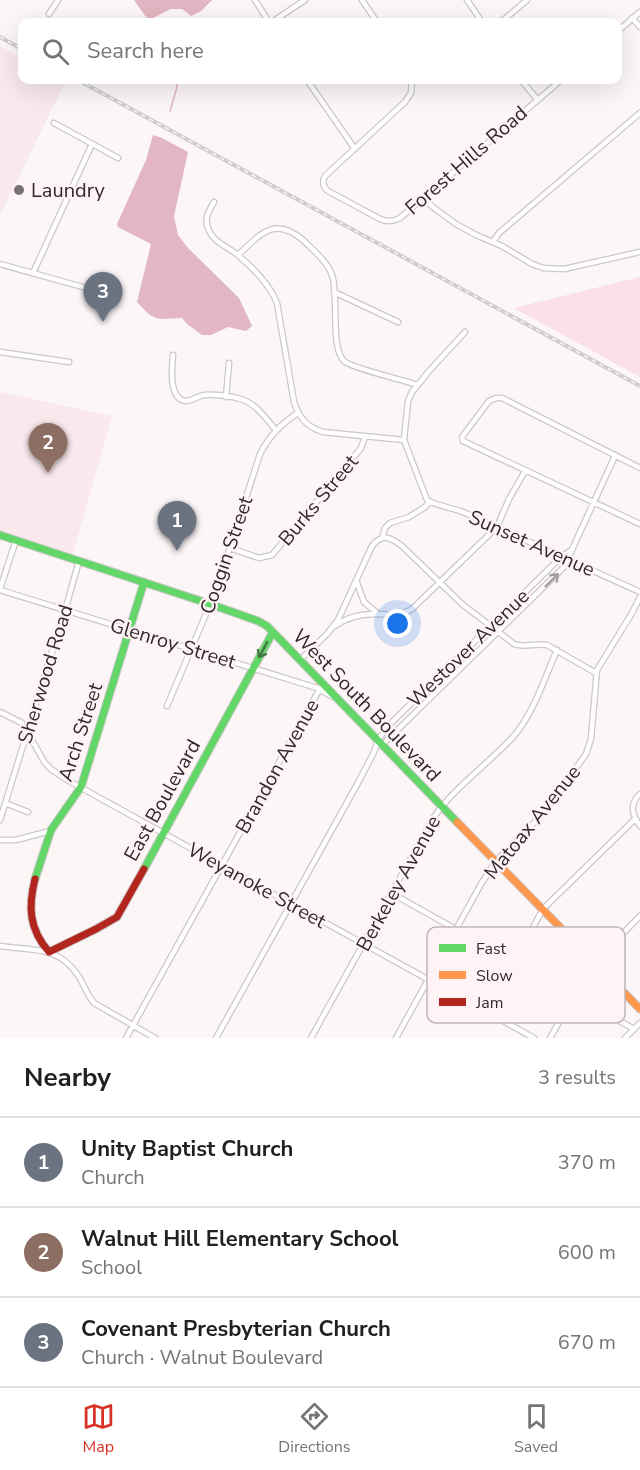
<!DOCTYPE html>
<html lang="en">
<head>
<meta charset="utf-8">
<style>
	:root { --surface:#fff; --page:#f2f2f2; --text:#202124; --muted:#757577; --line:#e0e0e0; --accent:#d93025 }
	body { margin:0; font-family:"Nunito Sans",sans-serif; background:var(--page); color:var(--text) }
	.you { position:absolute; left:398px; top:624px; width:21px; height:21px; margin:-15px; border:4px solid #fff; border-radius:50%; background:#1a73e8; box-shadow:0 0 0 9px #1a73e833 }
	.badge { display:grid; place-items:center; width:39px; height:39px; border-radius:50%; background:var(--accent); color:#fff; font-size:20px; font-weight:700 }
	.pin { position:absolute; translate:-50% -50px; filter:drop-shadow(0 2px 3px #0008) }
	.pin::after { content:''; position:absolute; top:32px; width:21px; height:18px; background:inherit; clip-path:polygon(0 0,100% 0,50% 100%) }
	.list { margin:0; padding:0; list-style:none }
	h2 { display:flex; justify-content:space-between; align-items:center; height:78px; margin:0; padding:0 24px; font-size:26px }
	h2 small { font-size:20px; font-weight:400; color:var(--muted) }
	.list li { display:grid; grid-template-columns:39px 1fr auto; gap:18px; align-items:center; box-sizing:border-box; height:90px; padding:0 24px; border-top:2px solid var(--line) }
	.list b { display:block; font-size:22px; white-space:nowrap }
	.list p { margin:0; font-size:20px; white-space:nowrap; color:var(--muted) }
	.list em { font-size:20px; font-style:normal; color:var(--muted) }
	.icon { flex:none; width:33px; height:33px; fill:none; stroke:currentColor; stroke-width:2; stroke-linecap:round; stroke-linejoin:round }
	.map { position:relative; flex:none; width:640px; height:1038px; overflow:hidden }
	.search { position:absolute; background:var(--surface); box-shadow:0 6px 24px #0002; left:18px; right:18px; top:18px; height:66px; display:flex; align-items:center; gap:15px; box-sizing:border-box; padding:0 21px; border-radius:12px; color:var(--muted); font-size:22px }
	.sheet { height:348px; background:var(--surface) }
	nav { display:flex; justify-content:space-around; align-items:center; box-sizing:border-box; height:84px; border-top:2px solid var(--line); background:var(--surface); font-size:16px; color:var(--muted) }
	nav a { display:grid; justify-items:center; gap:3px }
	nav .on { color:var(--accent) }
	.map>svg:first-child { display:block }
</style>
</head>
<body>
<div class="map">
<svg width="640" height="1038" viewBox="0 0 640 1038">
	<rect width="100%" height="100%" fill="#fcf6f7"/>
	<!-- built -->
	<path fill="#f9e9ed" d="M0 46 22 59V80H59L65 83 0 215Z
		M0 392 112 416 73 554 0 531Z"/>
	<!-- green -->
	<path fill="#fbe0e7" d="M640 277V377L514 308Z"/>
	<!-- water -->
	<path fill="#e2b6c2" d="M134 0H212L201 11 191 16 182 9H171L151 19 146 17Z
		M153 135 162 138 188 152 174 216 178 235 188 248 239 298 252 326 246 331 228 327 211 335H202L187 324 182 318C175 318 168 319 162 319 151 319 144 309 137 302L151 244 118 227 117 224 146 160Z"/>
	<g fill="none" stroke-linecap="round" stroke-linejoin="round">
		<!-- stream -->
		<path stroke="#e2b6c2" stroke-width="1.5" d="M151 18 153 22
			M170 111 177 87 176 80"/>
		<!-- street casing -->
		<g stroke="#cdc7c8" stroke-width="7">
			<path id="street" d="M255 0 269 22
				M362 0 377 22
				M467 0 482 22
				M49 14 58 0
				M632 18 640 27
				M272 22 305 0
				M501 22 527 0
				M618 31 640 12
				M307 80 355 149
				M412 80 411 93 405 102 325 176C322 182 323 187 328 191L380 219C387 222 393 222 400 218L561 80
				M521 80 537 99
				M54 123 118 158
				M423 198 434 208 456 224 476 235 502 246 532 264 543 268 564 269 640 252
				M214 202C209 211 204 218 208 228 212 242 229 247 239 256 253 268 270 285 277 303L294 402C299 418 307 427 323 432L404 440
				M493 242 499 233 640 113
				M238 255C260 235 274 215 303 240 313 250 327 261 332 275 339 295 330 348 344 361 351 368 404 380 418 385
				M0 264 108 294
				M33 273 92 144
				M334 292 398 322
				M465 332 430 370 412 392 408 401 404 440 427 500C434 505 453 508 463 512L640 592
				M0 352 69 362
				M173 355C172 367 168 399 186 401 192 401 198 396 204 395 215 394 231 396 241 399 257 404 266 419 276 430
				M226 397 229 363
				M640 468 502 398H496L489 401 462 437 463 441 640 524
				M382 538 385 528 390 523 409 517 425 507 429 502
				M230 548 259 558 272 555 343 470 361 448 365 437
				M356 580 364 602 376 612
				M0 589 16 540
				M0 590 317 688 331 696
				M335 626C346 618 361 614 375 614 389 614 399 617 412 609L497 527 509 499 525 471
				M300 660 327 634 338 620 372 546C382 533 390 537 402 546L462 604 514 644C525 648 535 643 547 645L596 673
				M167 706 217 588 260 454C269 436 282 423 298 413
				M0 712 22 723 45 763 52 770 69 781 534 1038
				M381 746 564 567 615 456
				M640 794C629 804 632 815 640 826
				M5 803 28 812
				M0 820 68 600 79 561
				M0 840H16L50 831
				M391 893 634 1029
				M0 946C31 951 57 945 77 974 84 983 86 994 94 1003L155 1038
				M487 1012 543 909 635 819
				M126 1038 323 683
				M216 1038 359 781 374 752 378 740 388 726 561 557 570 551
				M311 1038 432 820C453 788 487 765 513 737 534 713 544 679 557 650
				M396 1038 481 884 496 861 523 835 548 807 586 754 591 739 592 727 597 670 632 613 640 597
				M550 1038 591 966 640 916
				M625 1038 640 1023"/>
		</g>
		<!-- fast casing -->
		<g stroke="#cdc7c8" stroke-width="9">
			<path id="fast" d="M0 535 210 604 258 621 267 626 457 822
				M144 869 273 632
				M35 879 51 830 81 787 144 582"/>
		</g>
		<!-- slow casing -->
		<g stroke="#cdc7c8" stroke-width="9">
			<path id="slow" d="M457 822 640 1009"/>
		</g>
		<!-- jam casing -->
		<g stroke="#cdc7c8" stroke-width="9">
			<path id="jam" d="M35 879C28 907 29 929 49 952L96 929 117 917 144 869"/>
		</g>
		<!-- street -->
		<use href="#street" stroke="#fffefe" stroke-width="4.5"/>
		<!-- fast -->
		<use href="#fast" stroke="#63d668" stroke-width="7"/>
		<!-- slow -->
		<use href="#slow" stroke="#ff974d" stroke-width="7"/>
		<!-- jam -->
		<use href="#jam" stroke="#b3261e" stroke-width="7"/>
		<!-- rail casing -->
		<g stroke="#cecccc" stroke-width="4">
			<path id="rail" d="M0 37 22 49
				M78 80 640 386"/>
		</g>
		<!-- rail -->
		<use href="#rail" stroke="#fff3f6" stroke-width="1.5" stroke-dasharray="4.5" stroke-linecap="butt"/>
	</g>
	<!-- one-way arrows -->
	<defs><path id="oneway-shaft" d="M-6 0H5M1.5-3L5.5 0L1.5 3" fill="none" stroke-width="1.6" stroke-linecap="round" stroke-linejoin="round" transform="scale(1.5)"/></defs>
	<use stroke="#a29fa0" href="#oneway-shaft" transform="translate(552 580) rotate(-45)"/>
	<use stroke="#487747" href="#oneway-shaft" transform="translate(263 650) rotate(118)"/>
	<!-- markers -->
	<circle fill="#787173" stroke="#fff3f6" stroke-width="2" cx="19" cy="190" r="6"/>
	<g text-anchor="middle" stroke-width="4.5" stroke-linejoin="round" paint-order="stroke">
		<!-- street labels -->
		<g font-size="20" fill="#312a2c" stroke="#fff3f6">
			<text transform="translate(466 160) rotate(-41)" y="7">Forest Hills Road</text>
			<text transform="translate(318 500) rotate(-50)" y="7">Burks Street</text>
			<text transform="translate(532 543) rotate(24)" y="7">Sunset Avenue</text>
			<text transform="translate(226 555) rotate(-71)" y="7">Coggin Street</text>
			<text transform="translate(173 643) rotate(17)" y="7">Glenroy Street</text>
			<text transform="translate(468 648) rotate(-44)" y="7">Westover Avenue</text>
			<text transform="translate(45 674) rotate(-73)" y="7">Sherwood Road</text>
			<text transform="translate(367 705) rotate(46)" y="7">West South Boulevard</text>
			<text transform="translate(80 732) rotate(-72)" y="7">Arch Street</text>
			<text transform="translate(277 766) rotate(-61)" y="7">Brandon Avenue</text>
			<text transform="translate(162 800) rotate(-61)" y="7">East Boulevard</text>
			<text transform="translate(532 822) rotate(-51)" y="7">Matoax Avenue</text>
			<text transform="translate(398 883) rotate(-61)" y="7">Berkeley Avenue</text>
			<text transform="translate(257 885) rotate(29)" y="7">Weyanoke Street</text>
		</g>
		<!-- poi labels -->
		<g font-size="20" fill="#312a2c" stroke="#fff3f6" text-anchor="start">
			<text x="31" y="197">Laundry</text>
		</g>
	</g>
	<!-- legend -->
	<rect x="427" y="927" width="198" height="96" rx="9" fill="#fff3f6" stroke="#c1b7b9" stroke-width="1.5"/>
	<rect x="439" y="944" width="27" height="8" fill="#63d668"/>
	<rect x="439" y="971" width="27" height="8" fill="#ff974d"/>
	<rect x="439" y="998" width="27" height="8" fill="#b3261e"/>
	<g font-size="16" fill="#312a2c">
		<text x="476" y="954">Fast</text>
		<text x="476" y="981">Slow</text>
		<text x="476" y="1008">Jam</text>
	</g>
</svg>
<div class="you"></div>
<div class="pin badge" style="left:177px;top:551px;background:#6b7280">1</div>
<div class="pin badge" style="left:48px;top:473px;background:#8d6e63">2</div>
<div class="pin badge" style="left:103px;top:322px;background:#6b7280">3</div>
<div class="search"><svg class="icon" aria-label="search" viewBox="0 0 24 24"><circle cx="10" cy="10" r="6"/><path d="M15 15l6 6"/></svg>Search here</div>
</div>
<section class="sheet">
<h2>Nearby<small>3 results</small></h2>
<ul class="list">
<li><span class="badge" style="background:#6b7280">1</span><div><b>Unity Baptist Church</b><p>Church</p></div><em>370 m</em></li>
<li><span class="badge" style="background:#8d6e63">2</span><div><b>Walnut Hill Elementary School</b><p>School</p></div><em>600 m</em></li>
<li><span class="badge" style="background:#6b7280">3</span><div><b>Covenant Presbyterian Church</b><p>Church · Walnut Boulevard</p></div><em>670 m</em></li>
</ul>
</section>
<nav>
<a class="on"><svg class="icon" aria-label="map" viewBox="0 0 24 24"><path d="M3 6l6-2 6 2 6-2v14l-6 2-6-2-6 2zM9 4v14M15 6v14"/></svg>Map</a>
<a><svg class="icon" aria-label="directions" viewBox="0 0 24 24"><path d="M12 3l9 9-9 9-9-9zM9 14v-3h6M13 9l2 2-2 2"/></svg>Directions</a>
<a><svg class="icon" aria-label="saved" viewBox="0 0 24 24"><path d="M7 4h10v16l-5-4-5 4z"/></svg>Saved</a>
</nav>
</body>
</html>
